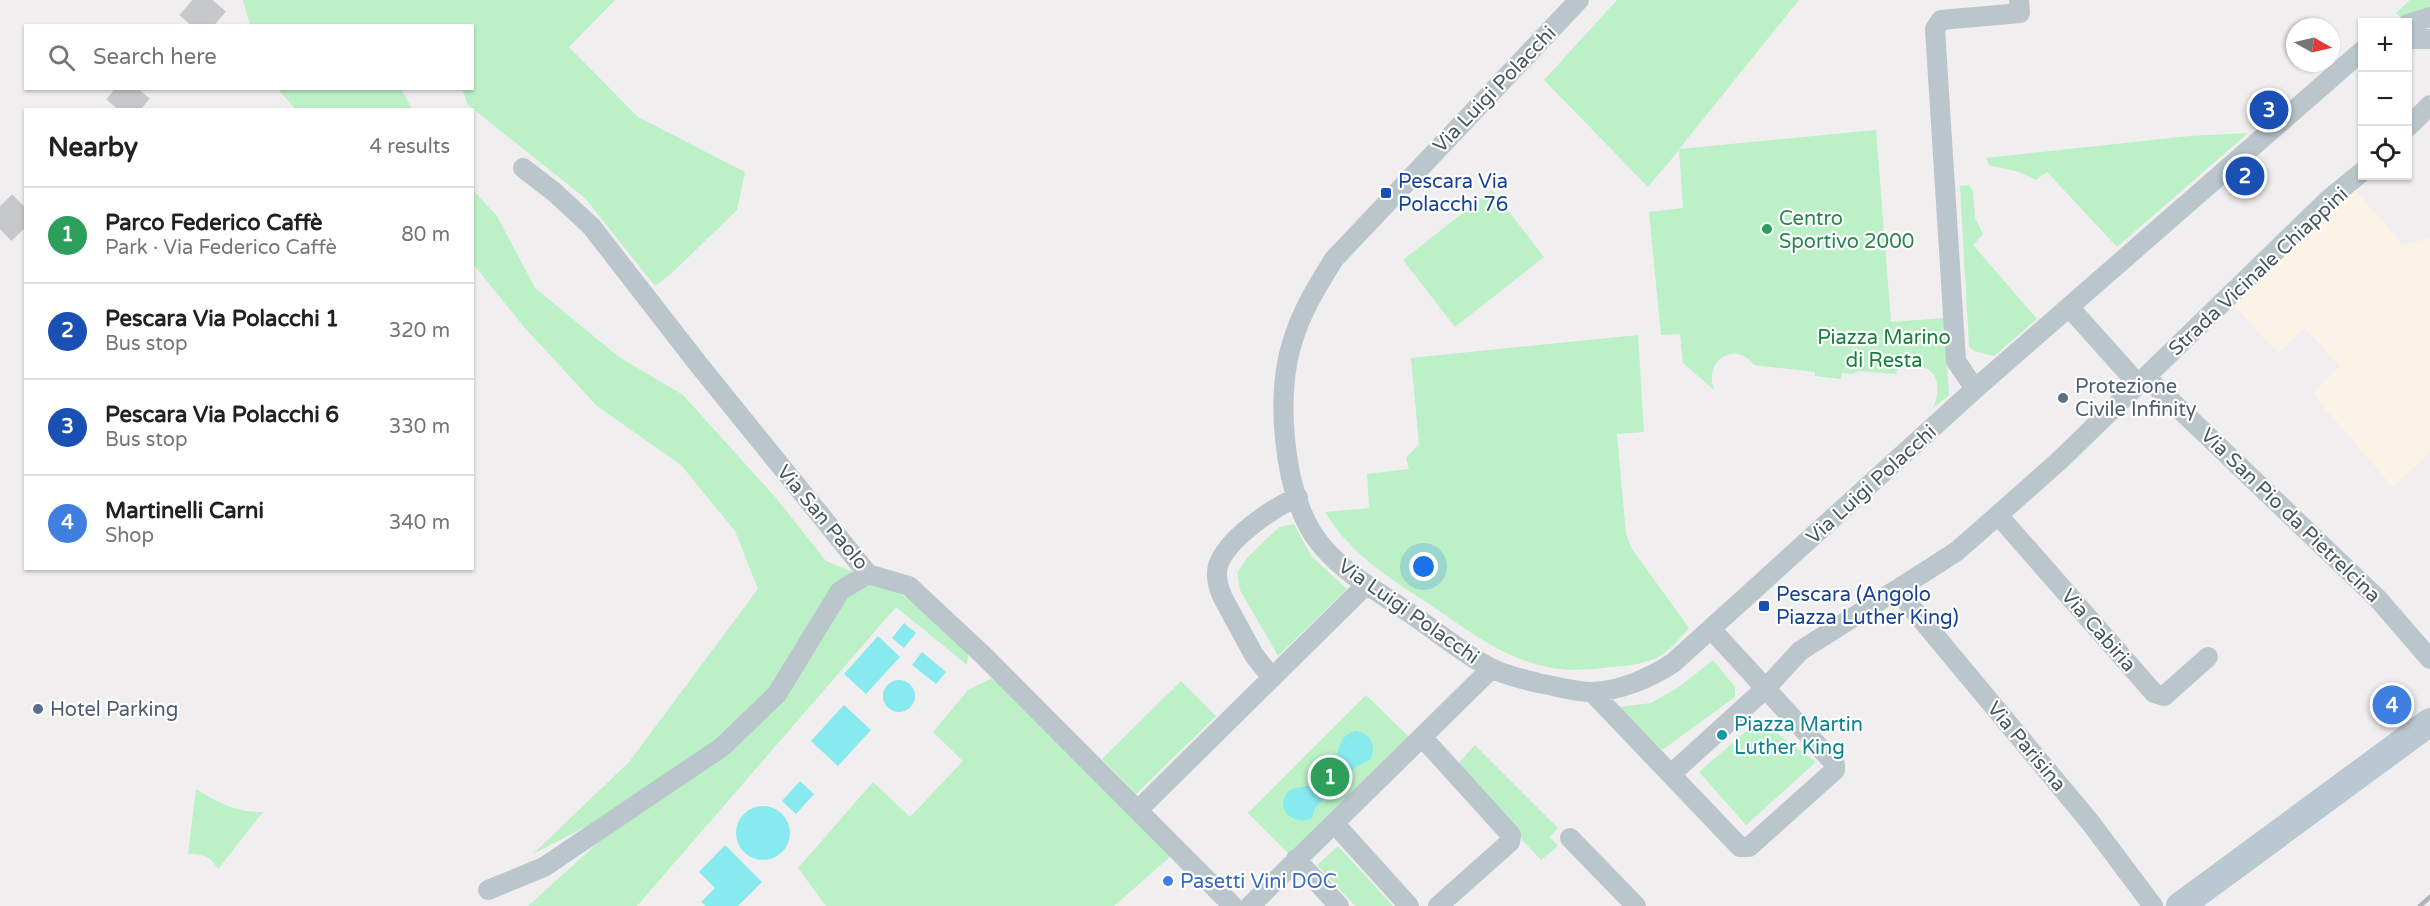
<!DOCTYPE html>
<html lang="en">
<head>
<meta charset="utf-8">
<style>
	:root { --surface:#fff; --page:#f6f6f6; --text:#202124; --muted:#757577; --line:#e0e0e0; --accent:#b45309 }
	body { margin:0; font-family:"Varela Round",sans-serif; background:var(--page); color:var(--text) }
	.controls { position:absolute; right:18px; top:18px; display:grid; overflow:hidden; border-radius:0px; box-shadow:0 2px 4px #0004 }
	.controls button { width:54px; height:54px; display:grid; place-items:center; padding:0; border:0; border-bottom:2px solid var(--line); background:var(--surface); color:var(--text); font:30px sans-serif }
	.compass { position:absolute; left:2286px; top:18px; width:54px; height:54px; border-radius:50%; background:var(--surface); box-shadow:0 2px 4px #0004; rotate:98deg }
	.you { position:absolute; left:1424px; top:567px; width:21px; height:21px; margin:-15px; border:4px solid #fff; border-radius:50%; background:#1a73e8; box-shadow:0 0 0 9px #1a73e833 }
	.badge { display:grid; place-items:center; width:39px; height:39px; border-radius:50%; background:var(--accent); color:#fff; font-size:20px; font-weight:700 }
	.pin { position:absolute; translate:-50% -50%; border:3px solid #fff; box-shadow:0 2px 6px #0006 }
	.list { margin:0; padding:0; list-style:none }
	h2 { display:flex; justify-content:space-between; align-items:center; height:78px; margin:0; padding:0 24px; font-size:26px }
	h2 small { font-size:20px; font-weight:400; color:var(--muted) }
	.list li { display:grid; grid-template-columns:39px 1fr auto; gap:18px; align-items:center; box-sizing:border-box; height:96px; padding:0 24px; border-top:2px solid var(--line) }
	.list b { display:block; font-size:22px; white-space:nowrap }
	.list p { margin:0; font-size:20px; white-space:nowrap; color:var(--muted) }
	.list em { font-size:20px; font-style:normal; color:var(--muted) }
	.icon { flex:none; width:33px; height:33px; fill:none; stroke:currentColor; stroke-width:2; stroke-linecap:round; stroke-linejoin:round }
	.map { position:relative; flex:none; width:2430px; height:906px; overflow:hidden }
	.search { position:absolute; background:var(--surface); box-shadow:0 2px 4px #0004; left:24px; top:24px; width:450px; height:66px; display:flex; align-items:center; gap:15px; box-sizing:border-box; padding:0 21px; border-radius:0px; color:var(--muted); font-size:22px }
	.panel { position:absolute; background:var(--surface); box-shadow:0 2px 4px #0004; left:24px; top:108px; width:450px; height:462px; border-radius:0px }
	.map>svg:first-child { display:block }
</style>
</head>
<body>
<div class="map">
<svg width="2430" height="906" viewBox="0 0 2430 906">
	<rect width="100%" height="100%" fill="#f1eeef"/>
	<!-- commercial -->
	<path fill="#fcf3e7" d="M2353 188 2403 245 2430 238V452L2393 487 2313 394 2340 366 2304 327 2278 353 2228 299Z"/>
	<!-- green -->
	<path fill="#bcf0c7" d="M243 0H615L569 47 638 117 745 172 737 210 672 273 655 286 585 198 468 105 462 89 472 88V26L250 25Z
		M1617 0H1799L1679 149 1876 130 1891 322 1944 318 1949 395 1933 408C1946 379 1930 357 1898 369L1896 374 1858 371 1853 374 1842 373 1841 379 1815 376V372L1754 365C1737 341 1703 358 1714 390L1683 363 1680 334 1661 335 1649 212 1683 208 1679 150 1648 187 1544 80Z
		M2410 0H2430V16L2405 22 2396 13Z
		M278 89H401L412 109H295Z
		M2248 133 2117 247 2047 172 2036 180 2019 172 1989 165 1986 158 2190 136Z
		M1969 185 1973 191 1975 218 1983 234 1973 245 2037 319 1994 356 1974 351 1969 346 1960 186Z
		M472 189 497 216 535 288 619 357 683 395 776 498 826 561 890 587 927 612 969 649 967 665 896 607 637 906H528L611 831 597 821 533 854 629 762 758 589 735 531 681 465 597 406 525 328 473 264Z
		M1492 190 1544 257 1455 327 1403 260Z
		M1638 335 1644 432 1617 434 1626 534 1632 549 1689 628C1681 637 1673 647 1663 654 1649 664 1627 666 1610 667 1594 669 1576 671 1560 669 1508 663 1468 630 1426 602 1387 577 1349 552 1325 512L1369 508 1367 474 1409 469 1406 458 1419 444 1411 358Z
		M1294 524 1311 556 1347 589 1278 656 1240 590 1237 573 1247 558 1279 527Z
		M1713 660 1735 687V697L1662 750 1619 707 1651 703 1679 687Z
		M991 679 998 682 1171 856 1114 906H826L798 868 873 782 910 817 963 761 933 732 968 690Z
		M1181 681 1216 716 1136 794 1102 759Z
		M1366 695 1413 741 1293 858 1248 813Z
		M1759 720 1816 762 1746 825 1699 772Z
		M1475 745 1558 828 1550 837 1558 846 1541 860 1454 768Z
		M196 789C217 802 237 813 263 812L218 869C211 857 202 853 188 854Z
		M1338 846 1393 906H1355L1317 865Z"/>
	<!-- water -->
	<path fill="#87eaee" d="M904 623 916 633 904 648 892 638Z
		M878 636 900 657 866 694 844 674Z
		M922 652 946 672 936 684 912 665Z
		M883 696a16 16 0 1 1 32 0a16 16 0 1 1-32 0Z
		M844 705 871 730 838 766 811 741Z
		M1355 731C1371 733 1377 746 1370 760L1357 766 1315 808 1312 818C1298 826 1277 813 1285 796 1291 785 1301 789 1309 785 1316 781 1326 773 1331 767 1342 753 1335 737 1355 731Z
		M800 781 814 794 796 814 782 801Z
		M736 833a27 27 0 1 1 54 0a27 27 0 1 1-54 0Z
		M725 845 762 882 738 906H706L701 902 715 888 699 872Z"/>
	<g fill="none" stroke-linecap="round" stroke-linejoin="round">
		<!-- trunk-tunnel -->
		<path stroke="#c6c8ca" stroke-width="33" stroke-dasharray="33 16" stroke-linecap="butt" d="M192 26 214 0
			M119 110 137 88
			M0 229 26 204"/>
		<!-- minor -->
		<path stroke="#bac6cc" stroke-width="20" d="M1579 0 1334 259C1318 285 1302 310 1293 340 1275 393 1283 486 1313 534 1336 569 1374 589 1408 612 1434 629 1463 654 1491 668 1504 675 1523 679 1538 683 1556 686 1575 692 1592 692 1620 691 1650 678 1673 663L1975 389 2362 51
			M2408 24 2430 17
			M2408 39H2430
			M2408 127 2430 105
			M523 168 553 191 591 226 699 365 868 574 909 586 982 654 1233 906
			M2069 307 2138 384
			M2146 377 2378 599 2430 659
			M1975 389 1956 361 1935 29 1941 20 2020 13 2019 0
			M1998 515 2154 693 2164 696 2208 657
			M1897 590 2090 822 2153 906
			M1272 678 1254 655 1223 598C1218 587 1215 577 1218 566 1226 539 1274 507 1298 497
			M1592 692 1740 847H1749L1835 770V764L1711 629
			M1422 737 1511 835 1510 842 1438 906
			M1671 774 1766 688 1800 651 1934 566 1957 551 1998 515 2060 460 2329 199 2362 172
			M1139 809 1366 585
			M1334 823 1409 906
			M1570 838 1636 906
			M1296 859 1339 906
			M488 890 544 867 722 747 777 694 840 591 868 574
			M1250 906 1491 669"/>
		<!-- secondary -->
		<path stroke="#bac9d1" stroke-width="28" d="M2180 906 2430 722"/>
		<!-- rail -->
		<path stroke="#b0b5b9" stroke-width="4.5" d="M2420 906 2430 897"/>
	</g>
	<!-- markers -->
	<g fill="#1a4fb4" stroke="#fff" stroke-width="2">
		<rect x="1380" y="187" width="12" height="12" rx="3"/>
		<rect x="1758" y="600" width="12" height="12" rx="3"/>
	</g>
	<circle fill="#2e9e5b" stroke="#fff" stroke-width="2" cx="1767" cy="229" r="6"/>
	<g fill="#5c6f8a" stroke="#fff" stroke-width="2">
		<circle cx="2063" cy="398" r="6"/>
		<circle cx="38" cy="709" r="6"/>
	</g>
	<circle fill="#0f9aa8" stroke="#fff" stroke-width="2" cx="1722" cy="735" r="6"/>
	<circle fill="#3f7fe0" stroke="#fff" stroke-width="2" cx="1168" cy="881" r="6"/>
	<g text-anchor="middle" stroke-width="4.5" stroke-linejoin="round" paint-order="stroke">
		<!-- street labels -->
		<g font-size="20" fill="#46565d" stroke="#fff">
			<text transform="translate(1494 89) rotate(-46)" y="7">Via Luigi Polacchi</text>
			<text transform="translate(2258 271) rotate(-43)" y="7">Strada Vicinale Chiappini</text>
			<text transform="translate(1871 484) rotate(-42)" y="7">Via Luigi Polacchi</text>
			<text transform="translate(2291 515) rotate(44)" y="7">Via San Pio da Pietrelcina</text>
			<text transform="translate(823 517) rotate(50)" y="7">Via San Paolo</text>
			<text transform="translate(1409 611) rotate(35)" y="7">Via Luigi Polacchi</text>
			<text transform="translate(2099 630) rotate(49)" y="7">Via Cabiria</text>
			<text transform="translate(2027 746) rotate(50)" y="7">Via Parisina</text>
		</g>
		<!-- transit labels -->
		<g font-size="20" fill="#164399" stroke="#fff" text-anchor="start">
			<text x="1398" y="188">Pescara Via<tspan x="1398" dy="23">Polacchi 76</tspan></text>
			<text x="1776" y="601">Pescara (Angolo<tspan x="1776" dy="23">Piazza Luther King)</tspan></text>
		</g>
		<!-- leisure labels -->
		<g font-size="20" fill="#27864d" stroke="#fff" text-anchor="start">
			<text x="1779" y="225">Centro<tspan x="1779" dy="23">Sportivo 2000</tspan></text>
		</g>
		<!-- park labels -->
		<g font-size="20" fill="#148039" stroke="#fff">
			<text x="1884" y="344">Piazza Marino<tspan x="1884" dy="23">di Resta</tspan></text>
		</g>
		<!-- service labels -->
		<g font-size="20" fill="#4e5e75" stroke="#fff" text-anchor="start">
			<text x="2075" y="393">Protezione<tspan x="2075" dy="23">Civile Infinity</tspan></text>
			<text x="50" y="716">Hotel Parking</text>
		</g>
		<!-- culture labels -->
		<g font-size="20" fill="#0d838f" stroke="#fff" text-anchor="start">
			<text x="1734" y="731">Piazza Martin<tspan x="1734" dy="23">Luther King</tspan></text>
		</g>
		<!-- shop labels -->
		<g font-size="20" fill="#366cbe" stroke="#fff" text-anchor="start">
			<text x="1180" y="888">Pasetti Vini DOC</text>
		</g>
	</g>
</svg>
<div class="controls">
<button>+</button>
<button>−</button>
<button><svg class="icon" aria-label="locate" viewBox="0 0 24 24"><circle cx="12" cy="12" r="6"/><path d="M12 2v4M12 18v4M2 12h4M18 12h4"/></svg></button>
</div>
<svg class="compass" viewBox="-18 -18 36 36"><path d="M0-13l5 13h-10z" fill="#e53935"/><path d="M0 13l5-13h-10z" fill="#757577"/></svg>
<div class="you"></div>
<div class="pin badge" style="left:1330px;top:777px;background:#2e9e5b">1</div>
<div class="pin badge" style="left:2245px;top:176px;background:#1a4fb4">2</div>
<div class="pin badge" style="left:2269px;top:110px;background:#1a4fb4">3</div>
<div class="pin badge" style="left:2392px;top:705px;background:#3f7fe0">4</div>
<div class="search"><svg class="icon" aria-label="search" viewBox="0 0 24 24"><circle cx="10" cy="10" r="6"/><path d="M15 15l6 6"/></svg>Search here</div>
<section class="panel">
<h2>Nearby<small>4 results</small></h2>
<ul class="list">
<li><span class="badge" style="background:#2e9e5b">1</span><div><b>Parco Federico Caffè</b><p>Park · Via Federico Caffè</p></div><em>80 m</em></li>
<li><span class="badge" style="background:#1a4fb4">2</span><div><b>Pescara Via Polacchi 1</b><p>Bus stop</p></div><em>320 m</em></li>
<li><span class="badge" style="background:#1a4fb4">3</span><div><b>Pescara Via Polacchi 6</b><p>Bus stop</p></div><em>330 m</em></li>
<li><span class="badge" style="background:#3f7fe0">4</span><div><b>Martinelli Carni</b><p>Shop</p></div><em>340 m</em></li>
</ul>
</section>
</div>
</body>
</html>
